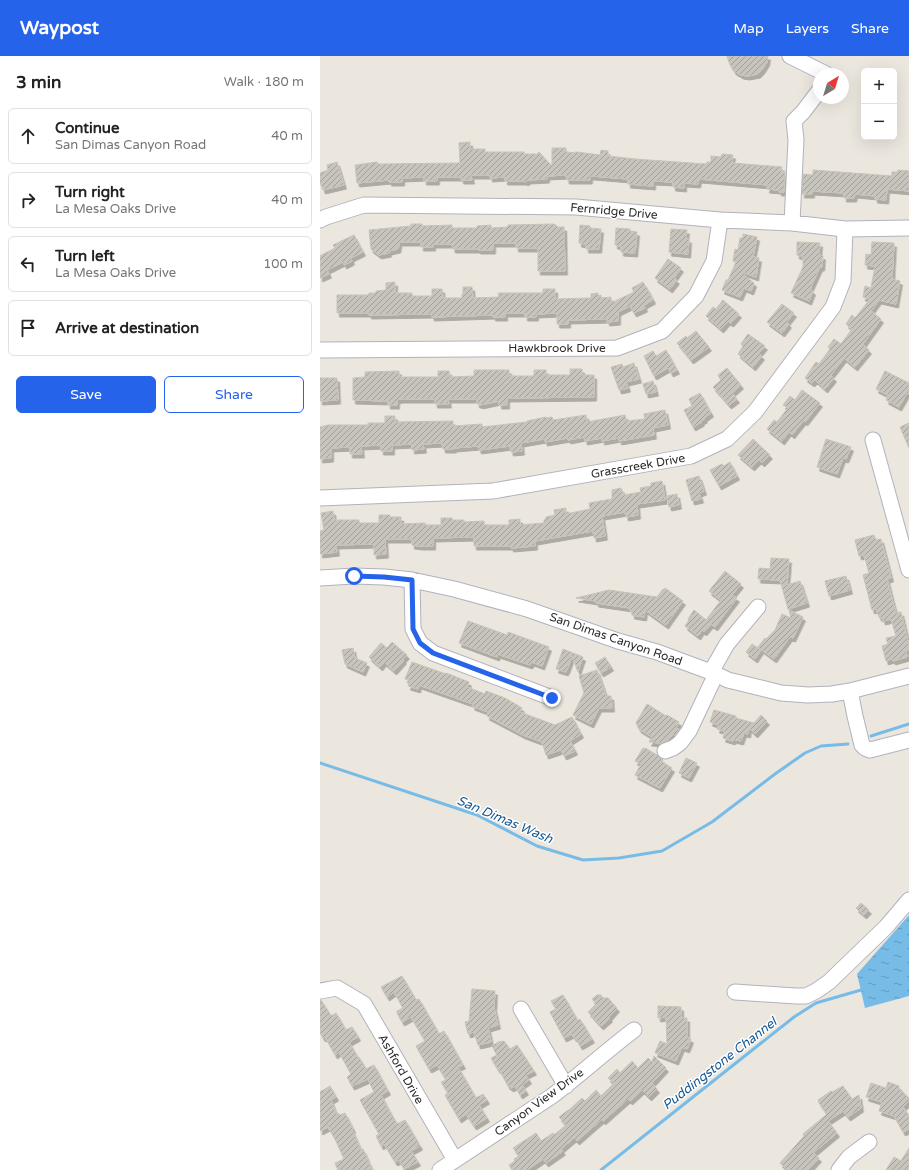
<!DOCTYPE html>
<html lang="en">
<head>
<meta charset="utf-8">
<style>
	:root { --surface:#fff; --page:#f2f2f2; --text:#222; --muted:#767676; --line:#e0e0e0; --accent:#2563eb }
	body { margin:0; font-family:"Varela Round",sans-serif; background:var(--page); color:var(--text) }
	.controls { position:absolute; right:12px; top:12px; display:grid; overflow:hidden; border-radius:6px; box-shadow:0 4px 16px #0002 }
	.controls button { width:36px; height:36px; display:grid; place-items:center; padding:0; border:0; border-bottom:1px solid var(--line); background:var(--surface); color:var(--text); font:20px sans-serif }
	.compass { position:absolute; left:493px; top:12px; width:36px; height:36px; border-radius:50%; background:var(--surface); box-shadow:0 4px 16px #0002; rotate:38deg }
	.stop { position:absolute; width:12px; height:12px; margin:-9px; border:3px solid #2563eb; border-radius:50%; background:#fff }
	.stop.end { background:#2563eb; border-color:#fff; box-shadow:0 1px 4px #0008 }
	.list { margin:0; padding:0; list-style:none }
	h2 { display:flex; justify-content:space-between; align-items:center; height:52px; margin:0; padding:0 16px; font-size:17px }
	h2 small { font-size:13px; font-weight:400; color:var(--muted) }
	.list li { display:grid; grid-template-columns:26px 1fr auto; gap:12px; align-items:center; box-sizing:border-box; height:56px; margin:0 8px 8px; padding:0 8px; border:1px solid var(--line); border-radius:6px }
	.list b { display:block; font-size:15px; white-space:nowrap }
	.list p { margin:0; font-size:13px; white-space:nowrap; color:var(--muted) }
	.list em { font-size:13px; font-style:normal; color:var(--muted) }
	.actions { display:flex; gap:8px; padding:12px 16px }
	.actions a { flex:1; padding:9px 0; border:1px solid var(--accent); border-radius:6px; text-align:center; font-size:14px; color:var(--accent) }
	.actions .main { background:var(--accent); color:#fff }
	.icon { flex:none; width:22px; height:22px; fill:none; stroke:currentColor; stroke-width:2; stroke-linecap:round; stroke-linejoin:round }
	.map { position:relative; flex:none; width:589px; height:1114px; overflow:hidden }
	header { display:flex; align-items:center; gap:24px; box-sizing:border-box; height:56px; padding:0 20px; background:var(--accent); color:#fff }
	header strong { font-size:19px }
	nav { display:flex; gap:22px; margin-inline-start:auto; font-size:14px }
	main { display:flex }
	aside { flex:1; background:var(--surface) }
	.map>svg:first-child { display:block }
</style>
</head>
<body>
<header>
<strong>Waypost</strong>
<nav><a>Map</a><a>Layers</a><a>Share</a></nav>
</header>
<main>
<aside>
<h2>3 min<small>Walk · 180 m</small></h2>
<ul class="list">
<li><svg class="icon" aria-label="ahead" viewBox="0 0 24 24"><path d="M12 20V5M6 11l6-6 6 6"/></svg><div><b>Continue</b><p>San Dimas Canyon Road</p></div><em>40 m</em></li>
<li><svg class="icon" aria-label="right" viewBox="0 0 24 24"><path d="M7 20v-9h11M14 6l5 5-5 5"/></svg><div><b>Turn right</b><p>La Mesa Oaks Drive</p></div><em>40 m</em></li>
<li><svg class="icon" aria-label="left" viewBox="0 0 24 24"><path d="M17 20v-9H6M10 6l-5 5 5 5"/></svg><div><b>Turn left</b><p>La Mesa Oaks Drive</p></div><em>100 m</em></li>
<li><svg class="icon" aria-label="arrive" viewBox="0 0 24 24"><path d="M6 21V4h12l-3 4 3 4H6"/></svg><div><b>Arrive at destination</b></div></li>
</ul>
<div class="actions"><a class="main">Save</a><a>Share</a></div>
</aside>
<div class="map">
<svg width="589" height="1114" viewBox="0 0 589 1114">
	<defs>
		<pattern id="water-ripples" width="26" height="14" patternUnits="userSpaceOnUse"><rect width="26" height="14" fill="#77bbe7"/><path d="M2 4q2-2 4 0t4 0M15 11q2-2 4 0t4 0" fill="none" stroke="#6298bb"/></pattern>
		<pattern id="building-hatch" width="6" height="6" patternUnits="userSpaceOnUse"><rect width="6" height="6" fill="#c7c4bd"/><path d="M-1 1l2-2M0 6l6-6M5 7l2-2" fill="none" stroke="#a29f9a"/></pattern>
		<filter id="shadow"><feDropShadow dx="2.5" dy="4" stdDeviation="0" flood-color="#0004"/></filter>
	</defs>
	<rect width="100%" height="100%" fill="#ece7de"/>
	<!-- water -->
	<path fill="url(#water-ripples)" d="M589 859V940L545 952 537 918Z"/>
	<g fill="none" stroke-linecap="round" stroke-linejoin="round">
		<!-- stream -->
		<path stroke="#77bbe7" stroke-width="3" d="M551 680 589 668
			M0 707 157 759 217 790 263 804 299 802 342 795 392 766 455 718 485 697 501 690 528 688
			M281 1114 474 961 496 947 541 934"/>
	</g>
	<!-- building -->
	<path fill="url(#building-hatch)" stroke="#c7c3b7" filter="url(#shadow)" d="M407 0H448L447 6 442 14 438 18 427 20 421 19 414 15 410 9Z
		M150 86V93H165V96H204V98H217L219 96 232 110V92H246V97L257 96 280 99 281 94 288 95V100L315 103 386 108 387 106H391V100L401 101 402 98 413 99 412 107 462 111 461 116H465L464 136H459V134L447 133 448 129 379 123 378 128 364 127V132L353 131V126L333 125V130L308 128V123L272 120H270V124H247L246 119 227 120V123L208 124 206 126 204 125H185V121L170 122V119H151L152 124H141V121H117V125H104V121L82 122V126H69V124L37 127 35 109 57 106 58 108 140 107 139 87Z
		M17 106 24 129 3 134 0 126V117L8 114 7 109Z
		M493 114 572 120V116H577L578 114 589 115V135L567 133 566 144 555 143V140L535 138 534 142H524V137L492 135V138H482L483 118 493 119Z
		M91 168H102V170L132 169V172H157V170L171 169V172L188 171V169L233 168 236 169 237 171H244L245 215H218V192H196V187H173V194H158V193H133L132 188H113V191H101V186H79V189L78 193 69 195V197L59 199 51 193 49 174 91 170Z
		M260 169 270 170V172L281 173 279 193H266V188L259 187Z
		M296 172 310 173V175L317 176 315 197 301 196V190L295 189Z
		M351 173 367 174 366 183H369L368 198 349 196Z
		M423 178 437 181 433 201 439 202 436 221 425 217 424 219 434 227 431 235 424 232 420 241 402 234 406 224H408L416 206 413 205 415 193 418 194 420 182H423Z
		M34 179 43 196 31 202 32 205 24 209 23 206 7 214 9 218 0 222V200L15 192 13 189Z
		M477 186 500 187 499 199 503 200 502 211H500L490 233 493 235 489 245 471 237 483 211V200L477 199Z
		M552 186 574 187 572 223 580 225 576 248 559 244 551 255 561 263 543 288 549 294 535 311 524 302 511 319 514 322 505 333 495 324 492 327 485 322 496 306 499 308 510 293 508 291 514 283 521 288 532 273 526 268 532 259 535 262 550 243 543 241 545 230 551 232 555 210 545 209 546 198 551 199Z
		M348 203 361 212 354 222 357 224 350 233 335 222Z
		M75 226V237H92V240H112V233H122L123 242H142V238H143V231H152L153 242 179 241 178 237H223V233H235V243L271 242V238L278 237V240L281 239V242L291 241V247L314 236 312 232 323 226 327 233V232L333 244 324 249 325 252 314 257 310 250 298 256V265L287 266V263L248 264V268H237V257L216 258V261H205V257H185V261H173V259L112 261 111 258 49 259V257H17V239H49V237H56V235L66 234V227Z
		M403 244 419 258 411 267 408 265 401 273 386 260 393 251 396 253Z
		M462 248 474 257 467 266 469 268 462 277 447 266Z
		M376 275 389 291 371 304 357 287 366 280 367 282Z
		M428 278 445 290 439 297 442 300 433 311 418 298 423 290 421 288Z
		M346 294 357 314 351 317 348 312 334 320 324 300 333 295 336 300Z
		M314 307 319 323 306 326 308 332 299 334 291 311 302 308 303 311Z
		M407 312 421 329 412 337 417 343 409 349 393 331 401 324 398 319Z
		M250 313H262V319H274V341L187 342V349H179V345L160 349V348H157V343H128L129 348H115V343H80L77 344V349H68V345L33 344V322L45 321V316L79 315V321H118V315H129L130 321 154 320V314H189V320H214V314H226V319H250Z
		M565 315 589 327V338L587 337 579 351 566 344 568 339 556 333Z
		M0 322H17L18 344 0 345Z
		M333 325 336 336 326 338 323 328Z
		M482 334 500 347 485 366 484 364 472 379 469 376 468 377 462 385 447 373 454 364 457 366 468 352 463 349 470 340 475 344Z
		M380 337 391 357 384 362 385 363 381 365 382 366 373 371 364 354 372 350 369 343Z
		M345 354 348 369 333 372 334 379 299 385V382L282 385V382L265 385 264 381 248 384V382L225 386 224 383 201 387 202 395 191 396 190 390 159 394 158 390 134 392V393H123L122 387 103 388 104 393 92 394V388L72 389V395H61V389L41 390 42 398H30V391L11 392V402L0 403V371L8 369H48V367H65V360H75V366L133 365V370L162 368V371L207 366V365L226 361V362L232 361 233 364 266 359 267 366 305 359 306 365 325 363 324 358Z
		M589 367V392L580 371Z
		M433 383 450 399 442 407 439 404 432 411 418 399Z
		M506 383 531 391 526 403 523 402 517 418 497 411Z
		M410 406 417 420 399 430 390 414 402 408 404 410Z
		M379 420 384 435 379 437 381 443 372 445 366 424Z
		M342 425 345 444 317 448 318 459 306 461 305 456 282 460 285 480 274 482 273 475 215 485V490L191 492V490H154V481L113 482V490H100L92 489V483H65L66 498 54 499V488L16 489 17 496 0 498V475L4 474 1 457 13 455 14 464H39V467H59V459H70V461H81V468L105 467V469H121V462H132V464H144V466L164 465V469H189V464L200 463V469L224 467V464L226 463V461L235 459 234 454 246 452V458L270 453 269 447 292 443V434L301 432 304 439 321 436 320 432 331 430V427Z
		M357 438 359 449 349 451 347 440Z
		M554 479 556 484 561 483 571 522 567 523 573 547 576 557 581 556 589 590V594L586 595 587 601 573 605 572 603 566 605 562 590 568 588 566 582 576 580 571 563 563 565 562 562 559 561 556 553 552 554 543 519 549 517 544 499 539 500 535 484Z
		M451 502 469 503 467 529 480 525 487 547 468 553 460 524 438 523 439 512 450 513Z
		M405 515 421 528 412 539 417 542 395 571 391 568 384 576 382 574 378 580 365 570 369 564 368 563 374 554 386 564 401 544 389 535Z
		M526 520 530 534 509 540 505 525Z
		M345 532 363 545 346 569 325 554 324 561 312 559V555H310V552L276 547V545L256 542 289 534 337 541 343 533 344 534Z
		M469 554 483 561 473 582 470 581 454 603 438 591 445 582 446 583 455 574 462 558 471 562Z
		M148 565 187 579 188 576 229 591 222 610 212 606 210 609 180 599 178 598 177 601 139 587Z
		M72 586 87 599 83 603 84 604 74 615 64 606 60 611 49 601 61 587 67 592Z
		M432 588 441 594 435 603 426 596Z
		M33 592 35 602 47 607 43 616 25 608 22 594Z
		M243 593 263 601 258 616 252 600 247 614H246V616L236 613Z
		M285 601 291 611 281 617 275 607Z
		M92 606 126 618V617L149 626 147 631 165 638 166 635 185 642 202 652 200 656 235 669 252 661 261 678 250 685 255 695 244 700 241 694 226 699 222 686 203 679 167 660 168 656 152 650 153 648 99 629 98 633 88 630 90 625 85 623Z
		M277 614 286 640H291L292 652H279L271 668 253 659 264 637 259 620Z
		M327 648 346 660 347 659 359 666 356 672 359 673 355 679 353 678 348 684 341 687 329 686 332 681 319 673 316 667Z
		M394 654 416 660V662L434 667 441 659 447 665 435 678 429 672 428 678 424 677 421 685 413 683V685L403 682 405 675 397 673 398 669 390 666Z
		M323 692 325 693V692L337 699 340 702 343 704 342 706 352 712 340 732 315 719 321 708 315 705Z
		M366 702 377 707 369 722 359 717Z
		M541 847 549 854 544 859 536 852Z
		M82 920 96 944 99 943 119 978 124 975 143 1009 138 1011 156 1042 163 1038 167 1044 159 1049 167 1062 154 1070 146 1058 139 1063 125 1039 128 1037 121 1026 126 1024 117 1009 109 1013 96 990 105 985 91 961 82 966 77 957V955L83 952 74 936 67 941 61 931Z
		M152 933 175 935 174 952 178 969 168 972 171 986 158 989 154 976 148 978 145 966 149 965Z
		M243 939 258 965 260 963 272 983 260 990 255 981 254 982 252 978 244 982 230 956 236 953 231 945Z
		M277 939H281L283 942H288L297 952 289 961 290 962 281 970 268 956 276 948 272 943Z
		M0 944H1L11 960 16 957 26 974 32 971 38 981 29 986 38 1002 39 1001 46 1013 54 1009 68 1035 61 1039 70 1056 77 1068 85 1064 100 1090 91 1095 98 1106 84 1113 79 1104 75 1106 64 1088 61 1090 56 1080 59 1078 40 1044 54 1036 48 1023 32 1030 27 1021 31 1018 19 996 15 999 5 981 3 982 0 977Z
		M338 950 361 951V962H367V981L371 983 367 993 362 991 356 1005 335 997 340 985 347 988 346 961 338 962Z
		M180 985 181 986 184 985 190 993 197 989 214 1015 206 1019 209 1024 202 1029 206 1035 200 1039 195 1030 191 1032 189 1030H188L179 1013 178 1014 171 1002 177 999 172 990Z
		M334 1000 346 1012 332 1027 337 1033 329 1041 322 1034 310 1045 308 1043 283 1065 282 1063 257 1085 254 1082 241 1093 243 1095 226 1107 223 1103 207 1114H192L189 1109 195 1105 194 1103 199 1100 193 1092 216 1077 221 1085 233 1077 234 1079 246 1069 239 1061 248 1054H249L262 1042 265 1045 276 1034 281 1040 294 1027 288 1022 297 1013 300 1017 312 1005 318 1012 328 1002 332 1006Z
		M568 1026 579 1030V1032L589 1042V1045L583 1051 589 1060V1073L583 1076 574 1060 559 1055 562 1046 546 1041 551 1027 566 1032Z
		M10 1030 16 1041 11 1044 16 1058 18 1057 20 1059 25 1057 33 1073 32 1074 41 1094 43 1093 52 1114H18L15 1107 24 1103 15 1083 8 1071 0 1075V1036Z
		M523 1030 532 1043 539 1039 541 1052 528 1061 523 1055 508 1065 517 1077 493 1097 499 1102 488 1114H468L460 1107 484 1080 483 1078 507 1058 499 1047 498 1044 511 1035 512 1036Z
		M589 1092V1114H566L574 1101 581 1105Z"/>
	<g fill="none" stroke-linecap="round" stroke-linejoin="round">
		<!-- minor casing -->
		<g stroke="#b1b2bd" stroke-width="17">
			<path id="minor" d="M470 0 506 18
				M0 164 6 161 44 149 256 151 400 164 472 167 525 173 589 172
				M472 167 476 84 474 65 483 56 499 35
				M0 294 297 292 342 275 376 240 394 205 400 164
				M553 384 589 514
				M0 442 173 435 371 400 407 383 435 356 513 251 523 225 525 173
				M0 522 34 520 64 521 92 524 134 533 207 553 298 585 337 596 391 616 408 624 461 637 488 639 512 638 530 635 589 620
				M92 524 93 573 100 587 113 597 232 642
				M391 616 407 588 438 551
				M530 635 535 660 542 689 545 692 550 694 589 684
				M345 695 353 692 360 687 369 675 396 618
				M0 935 17 932 44 948 135 1104
				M415 936 476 940H486L496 935 509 926 566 871 589 844
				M201 953 246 1030
				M120 1114 232 1040C260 1019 286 995 314 974
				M519 1114 529 1101 549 1086"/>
		</g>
		<!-- minor -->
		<use href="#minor" stroke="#fff" stroke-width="15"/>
	</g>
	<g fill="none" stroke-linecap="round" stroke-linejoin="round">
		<!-- route -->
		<path stroke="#2563eb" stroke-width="5" d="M34 520 64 521 92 524 93 573 100 587 113 597 232 642"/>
	</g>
	<g text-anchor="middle" stroke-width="3" stroke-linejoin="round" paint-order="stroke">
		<!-- street labels -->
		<g font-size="12" fill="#2b2b2b" stroke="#fff">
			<text transform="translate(294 155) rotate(5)" y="4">Fernridge Drive</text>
			<text x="237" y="296">Hawkbrook Drive</text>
			<text transform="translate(318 410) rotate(-10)" y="4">Grasscreek Drive</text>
			<text transform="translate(296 583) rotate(19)" y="4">San Dimas Canyon Road</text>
			<text transform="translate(81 1013) rotate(60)" y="4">Ashford Drive</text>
			<text transform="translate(219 1046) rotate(-36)" y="4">Canyon View Drive</text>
		</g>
		<!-- water labels -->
		<g font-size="13" font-style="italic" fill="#165893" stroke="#fff">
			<text transform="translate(185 763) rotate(23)" y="5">San Dimas Wash</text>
			<text transform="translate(399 1007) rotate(-38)" y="5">Puddingstone Channel</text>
		</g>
	</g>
</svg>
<div class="controls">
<button>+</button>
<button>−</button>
</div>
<svg class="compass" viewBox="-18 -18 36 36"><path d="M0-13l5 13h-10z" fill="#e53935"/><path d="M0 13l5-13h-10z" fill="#767676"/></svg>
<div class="stop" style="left:34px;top:520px"></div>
<div class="stop end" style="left:232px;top:642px"></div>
</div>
</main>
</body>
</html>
